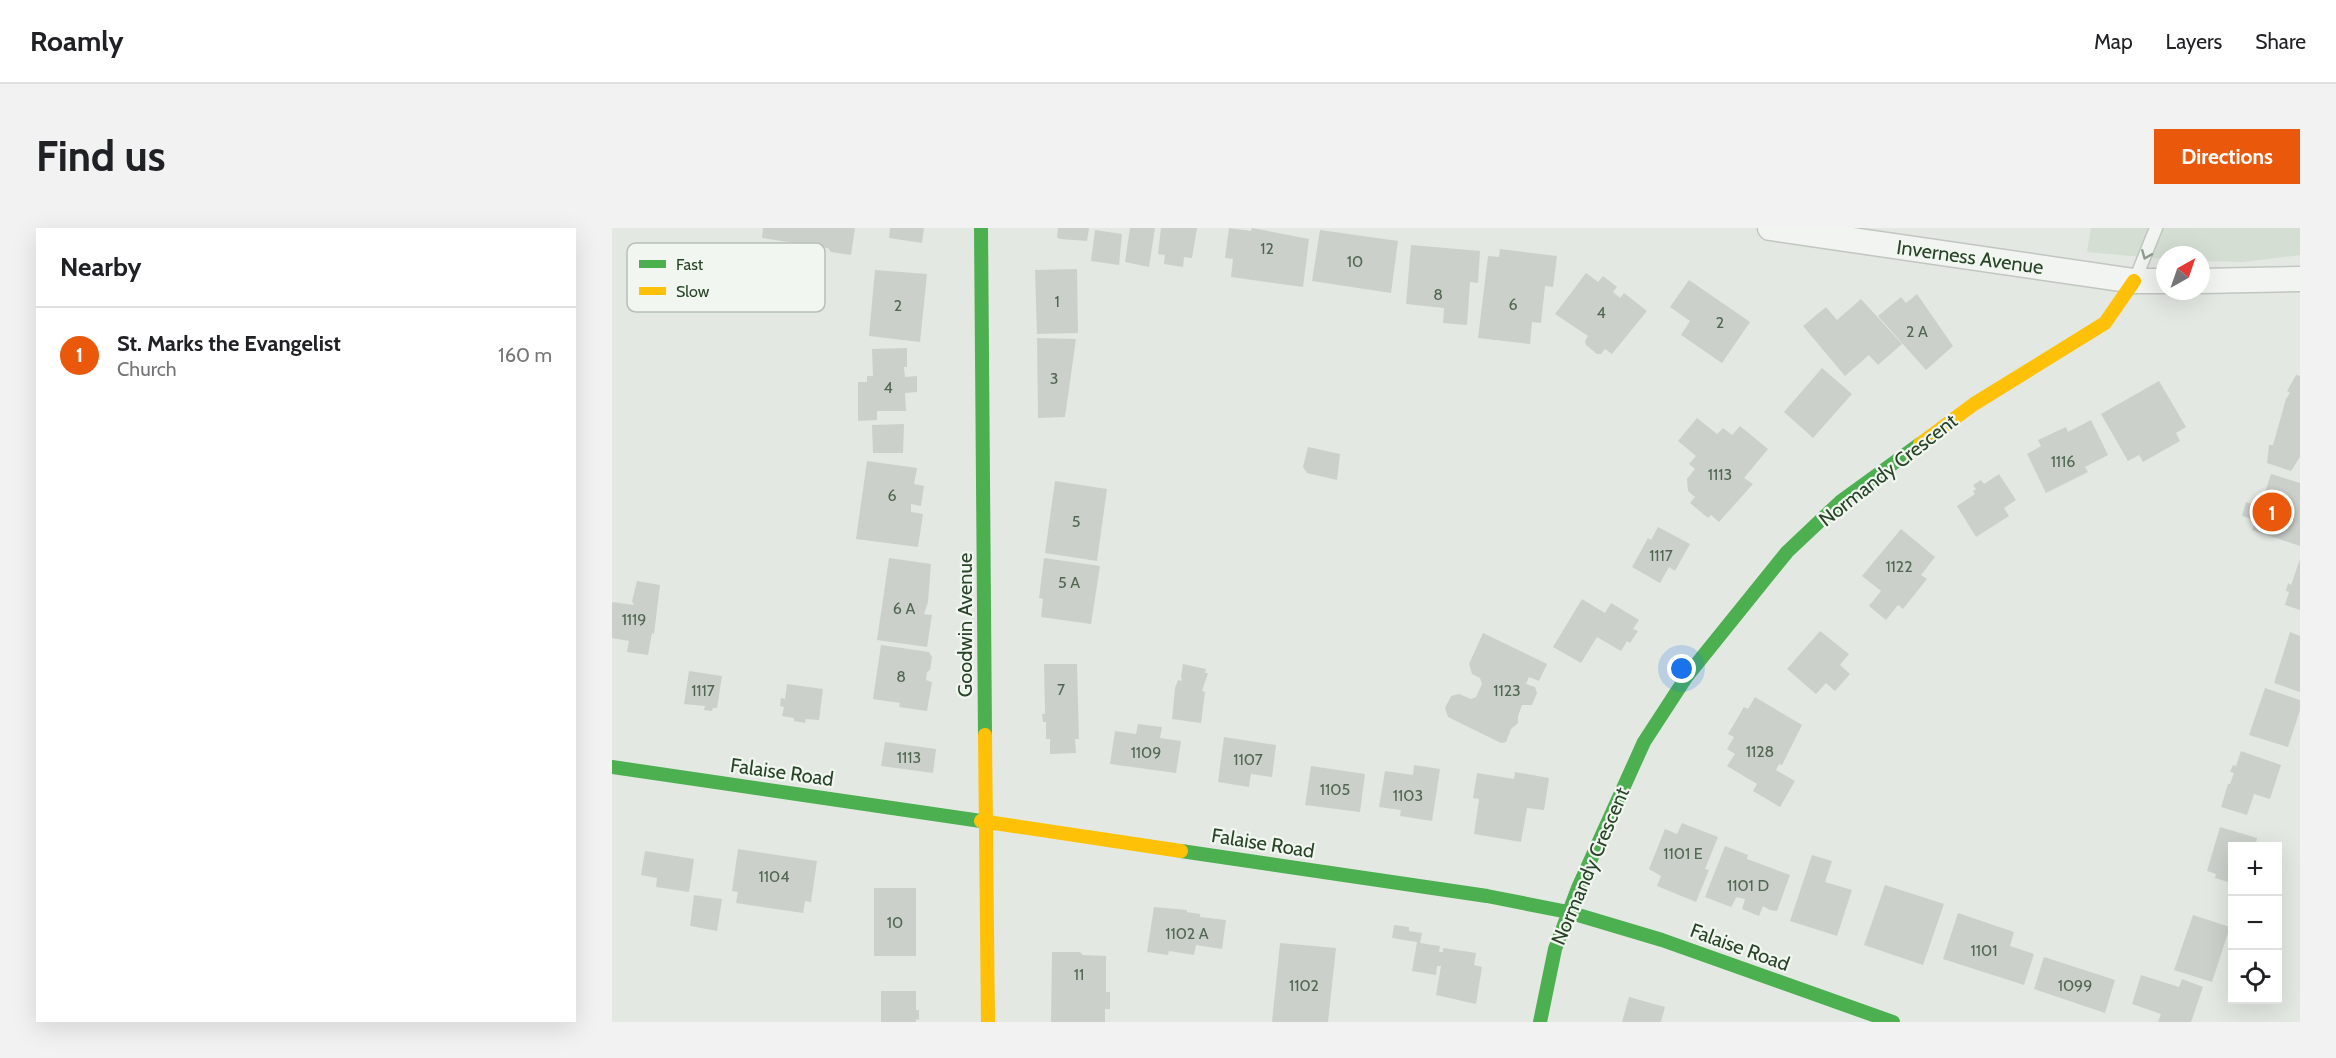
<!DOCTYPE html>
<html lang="en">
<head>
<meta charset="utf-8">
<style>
	:root { --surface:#fff; --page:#f2f2f2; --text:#202124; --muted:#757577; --line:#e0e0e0; --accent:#ea580c }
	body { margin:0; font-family:Cabin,sans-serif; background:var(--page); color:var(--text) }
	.controls { position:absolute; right:18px; bottom:18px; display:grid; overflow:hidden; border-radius:0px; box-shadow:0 6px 24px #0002 }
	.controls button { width:54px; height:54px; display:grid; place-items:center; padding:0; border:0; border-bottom:2px solid var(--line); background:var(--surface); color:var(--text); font:30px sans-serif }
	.compass { position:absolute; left:1544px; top:18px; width:54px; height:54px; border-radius:50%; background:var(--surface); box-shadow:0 6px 24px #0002; rotate:40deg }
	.you { position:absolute; left:1070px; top:441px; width:21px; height:21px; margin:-15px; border:4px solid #fff; border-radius:50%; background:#1a73e8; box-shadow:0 0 0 9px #1a73e833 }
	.badge { display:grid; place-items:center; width:39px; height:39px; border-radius:50%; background:var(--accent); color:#fff; font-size:20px; font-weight:700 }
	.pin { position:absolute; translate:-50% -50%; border:3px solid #fff; box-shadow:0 2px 6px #0006 }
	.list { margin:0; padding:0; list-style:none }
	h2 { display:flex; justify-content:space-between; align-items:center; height:78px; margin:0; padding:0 24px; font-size:26px }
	h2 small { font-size:20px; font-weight:400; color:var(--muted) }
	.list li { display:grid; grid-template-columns:39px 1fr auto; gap:18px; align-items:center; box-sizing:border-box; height:96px; padding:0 24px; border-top:2px solid var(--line) }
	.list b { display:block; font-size:22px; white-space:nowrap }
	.list p { margin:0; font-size:20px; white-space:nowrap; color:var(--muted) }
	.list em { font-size:20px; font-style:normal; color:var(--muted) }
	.icon { flex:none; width:33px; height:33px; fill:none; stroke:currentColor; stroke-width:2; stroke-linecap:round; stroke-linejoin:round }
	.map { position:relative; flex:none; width:1688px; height:794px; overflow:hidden; border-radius:0px }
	header { display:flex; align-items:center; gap:36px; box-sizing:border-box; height:84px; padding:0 30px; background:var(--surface); border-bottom:2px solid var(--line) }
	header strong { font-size:28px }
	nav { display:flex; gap:33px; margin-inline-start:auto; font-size:21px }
	.intro { display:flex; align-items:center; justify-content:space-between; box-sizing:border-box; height:144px; padding:0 36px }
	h1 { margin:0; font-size:42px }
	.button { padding:15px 27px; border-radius:0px; background:var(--accent); color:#fff; font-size:21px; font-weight:700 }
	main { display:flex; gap:36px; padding:0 36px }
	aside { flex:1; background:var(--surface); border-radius:0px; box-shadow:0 6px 24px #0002 }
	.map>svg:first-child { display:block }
</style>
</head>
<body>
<header>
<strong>Roamly</strong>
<nav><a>Map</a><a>Layers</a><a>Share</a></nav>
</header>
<div class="intro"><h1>Find us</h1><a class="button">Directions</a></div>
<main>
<aside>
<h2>Nearby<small></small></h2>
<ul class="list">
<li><span class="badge">1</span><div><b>St. Marks the Evangelist</b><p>Church</p></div><em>160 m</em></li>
</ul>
</aside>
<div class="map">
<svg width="1688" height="794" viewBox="0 0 1688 794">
	<rect width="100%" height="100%" fill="#e3e8e2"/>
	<!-- built -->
	<path fill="#d4ded3" d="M1479 0H1688V27L1631 34 1589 33V27H1553V31L1475 24Z"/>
	<!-- building -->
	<path fill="#cbd0cb" d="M151 0H243L239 27 219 24 216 20 150 10Z
		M278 0H312L310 15 277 10Z
		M446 0H477L475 13 448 11 445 9Z
		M518 0H543L537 39 513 34Z
		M549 0H585L580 30 572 29 571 39 552 36 553 27 546 26Z
		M617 0 639 3 640 0 697 11 691 59 619 49 621 31 613 30Z
		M483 2 510 6 507 37 479 33Z
		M708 2 786 13 779 65 700 53Z
		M799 17 868 23 866 55 858 54 855 97 831 95 832 80 794 76Z
		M888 21 945 28 941 59 933 58 929 95 920 94 918 116 866 110 876 28 887 29Z
		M465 41 466 105 425 106 423 42Z
		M263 42 315 46 308 114 257 108Z
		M974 45 986 54 991 48 1005 59 1001 64 1008 70 1012 65 1035 83 1000 126 993 121 989 126H985L974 117 973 113 976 108 943 86Z
		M1077 52 1138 94 1110 135 1069 107 1078 93 1058 79Z
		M1305 66 1341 118 1314 142 1266 88 1289 69 1294 75Z
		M1249 71 1290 116 1266 137 1257 127 1233 148 1191 98 1214 79 1225 92Z
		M425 110 464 111 453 189 426 190Z
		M295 120V139H292L293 149 305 148V164L293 165 294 183H265V192L246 193V154H255V148H261L260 121Z
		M1210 140 1240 166 1201 210 1172 184Z
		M1684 147 1688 148V229L1679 243 1655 235 1657 217H1661L1674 171 1678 165 1675 163Z
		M1547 153 1574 199 1564 205 1568 213 1531 234 1527 227 1516 233 1489 186Z
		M1085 190 1105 206 1111 200 1120 207 1128 198 1156 221 1132 250 1141 256 1107 294 1099 287 1096 290 1078 275 1083 269 1076 263 1075 251 1083 241 1077 236 1084 228 1066 213Z
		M1479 192 1496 227 1473 239 1476 244 1434 265 1415 226 1429 218 1426 212 1454 199 1456 204Z
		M292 196 291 225H261L260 197Z
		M696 219 728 226 725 252 695 245 691 239Z
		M255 233 305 240 302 256 312 258 309 278 299 276V284L311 286 306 319 244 311Z
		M1387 246 1404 272 1392 280 1397 288 1364 309 1345 278 1363 266 1361 263 1364 261 1361 257 1369 252 1372 256Z
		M1659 246 1688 255V318L1640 302 1644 292 1630 288 1634 274 1648 279Z
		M443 253 495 261 485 333 433 325Z
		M1046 299 1078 316 1063 343 1057 339 1048 355 1020 339 1036 310 1039 312Z
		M1289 301 1323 329 1309 347 1315 351 1291 381 1286 377 1274 392 1257 378 1269 363 1250 348Z
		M277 330 319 336 316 374 312 386 320 387 315 419 265 412Z
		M432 330 488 338 479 396 429 389 431 371 427 370Z
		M1688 331V382L1673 377 1677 364 1674 363 1676 355 1679 357Z
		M25 353 48 357 42 406 40 405 36 427 15 424 17 413 0 410V374L22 377 20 373Z
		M970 371 993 385 999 375 1027 392 1021 401 1026 403 1018 415 1015 413 1009 423 985 409 969 435 941 419Z
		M1208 403 1237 426 1228 437 1238 446 1223 463 1214 455 1204 466 1175 441Z
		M1678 404 1688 408V464L1662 455Z
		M871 405 935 436 927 453 917 449 914 456 923 459 925 465 920 477H910L906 488V495L899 501 894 514 889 515 836 489 833 480 839 468 847 466 859 471 864 469 870 456 868 450 860 446 857 436Z
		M269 417 317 424 320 429 318 442 315 444 314 452 320 454 315 483 287 479 288 475 261 471Z
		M432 436H465L467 511H463L464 525 438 526V511H434V494H431L430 486H433Z
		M571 436 594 441 593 445H596L590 463 593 464 589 495 560 491 563 460 566 452 570 453 569 449Z
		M77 443 110 448 105 480H101L100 483 92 482 93 478 72 476Z
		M175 456 211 461 207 492 194 491 193 495 182 493V490L170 488 172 479 168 478 169 470 173 471Z
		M1653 460 1688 472V482L1676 519 1637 507Z
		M1143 469 1190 497 1170 537 1167 536 1164 542 1183 553 1168 579 1141 563 1145 556 1115 538 1123 526 1115 521 1122 509 1116 506 1132 479 1136 481Z
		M526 496 550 499 548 510 569 513 564 545 498 536 503 503 524 506Z
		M612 509 664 517 660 549 639 546 637 559 606 554Z
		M273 514 324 521 321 545 269 538Z
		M1629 523 1669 537 1658 571 1642 566 1635 587 1609 579 1616 556H1618L1622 545 1618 544 1621 537 1624 538Z
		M802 537 828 541 820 593 788 588 789 582 767 579 773 543 801 547Z
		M699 538 753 546 748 584 693 577Z
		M903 544 937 550 932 582 915 580 909 614 862 606 867 571 861 570 865 545 902 551Z
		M1070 595 1106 609 1093 641 1097 642 1084 674 1045 658 1049 648 1037 641 1053 601 1065 606Z
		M1608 599 1645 610 1643 618H1620V651L1617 650 1616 654 1603 650 1604 646 1595 643Z
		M1113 618 1136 627 1135 631 1178 647 1165 683 1158 682 1151 678 1147 688 1130 681 1133 671 1124 669 1125 668 1119 679 1093 669Z
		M126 621 205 633 199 674 193 673 191 685 124 675 126 664 120 663Z
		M33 623 82 631 77 664 44 659 45 650 29 647Z
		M1200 627 1220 633 1213 654 1240 662 1225 708 1178 693Z
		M1273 657 1332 676 1311 737 1252 717Z
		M262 660H304V728H262Z
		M82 667 110 671 105 703 78 698Z
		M542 679 575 682V684L588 686V689L614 692 610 721 584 717 582 727 557 723 556 727 535 724Z
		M1346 685 1402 704 1398 718 1422 726 1412 757 1331 731Z
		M1581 687 1618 699 1600 754 1562 742Z
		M782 697 797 699V703L810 705 808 715 828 718 827 724H831V720L864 725 862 737 870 739 864 776 824 767 829 738H825L824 747 800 743 805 714 780 710Z
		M668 715 724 720 716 794H660Z
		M440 724H468L471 727 494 728V764H498V781H493V794H439Z
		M1432 729 1503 752 1493 785 1422 761Z
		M1529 747 1567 759 1570 751 1591 759 1579 794H1546L1549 786 1520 776Z
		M269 763H304V782H307V792L304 791V794H269Z
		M1017 769 1053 779 1049 794H1010Z"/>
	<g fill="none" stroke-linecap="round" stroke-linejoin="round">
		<!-- lane casing -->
		<g stroke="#c1c6c0" stroke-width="15">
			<path id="lane" d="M1523 52 1544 0"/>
		</g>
		<!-- street casing -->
		<g stroke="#c1c6c0" stroke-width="27">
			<path id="street" d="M1158 0 1522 53H1553
				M1589 53 1688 51"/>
		</g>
		<!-- lane -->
		<use href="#lane" stroke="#f2f4f2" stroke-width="12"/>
		<!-- street -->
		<use href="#street" stroke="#f2f4f2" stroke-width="24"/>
		<!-- fast -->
		<path stroke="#4caf50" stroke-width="14" d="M369 0 373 507
			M0 539 369 593
			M569 623 875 668 956 684 1050 712 1281 794
			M928 794 943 721 966 660 1032 514 1075 448 1175 324 1228 274 1308 216"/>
		<!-- slow -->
		<path stroke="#ffc107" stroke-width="14" d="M1308 216 1362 176 1493 95 1522 53
			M373 507 376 794
			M369 593 569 623"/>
	</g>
	<!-- one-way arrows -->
	<defs><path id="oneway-chevron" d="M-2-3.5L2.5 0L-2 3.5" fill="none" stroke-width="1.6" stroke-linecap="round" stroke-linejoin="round" transform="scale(1.5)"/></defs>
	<use stroke="#8d9c8c" href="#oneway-chevron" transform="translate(1534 27) rotate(112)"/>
	<g text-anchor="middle" stroke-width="4.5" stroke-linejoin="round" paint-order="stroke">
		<!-- number labels -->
		<g font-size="16" fill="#526751">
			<text x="655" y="26">12</text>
			<text x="743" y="39">10</text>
			<text x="826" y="72">8</text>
			<text x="445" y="79">1</text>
			<text x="901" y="82">6</text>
			<text x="286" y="83">2</text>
			<text x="989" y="90">4</text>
			<text x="1108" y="100">2</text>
			<text x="1305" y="109">2 A</text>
			<text x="442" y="156">3</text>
			<text x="276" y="165">4</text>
			<text x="1451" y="239">1116</text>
			<text x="1108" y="252">1113</text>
			<text x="280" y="273">6</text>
			<text x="464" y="299">5</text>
			<text x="1049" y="333">1117</text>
			<text x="1287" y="344">1122</text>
			<text x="457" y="360">5 A</text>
			<text x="292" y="386">6 A</text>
			<text x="22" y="397">1119</text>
			<text x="289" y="454">8</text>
			<text x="449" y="467">7</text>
			<text x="91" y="468">1117</text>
			<text x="895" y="468">1123</text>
			<text x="1148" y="529">1128</text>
			<text x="534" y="530">1109</text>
			<text x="297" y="535">1113</text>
			<text x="636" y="537">1107</text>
			<text x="723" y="567">1105</text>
			<text x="796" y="573">1103</text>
			<text x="1071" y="631">1101 E</text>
			<text x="162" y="654">1104</text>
			<text x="1136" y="663">1101 D</text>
			<text x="283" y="700">10</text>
			<text x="575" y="711">1102 A</text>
			<text x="1372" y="728">1101</text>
			<text x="467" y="752">11</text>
			<text x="692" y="763">1102</text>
			<text x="1463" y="763">1099</text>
		</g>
		<!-- street labels -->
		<g font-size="20" fill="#284327" stroke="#f1f7f0">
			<text transform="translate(1358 29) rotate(8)" y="7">Inverness Avenue</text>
			<text transform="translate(1276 242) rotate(-38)" y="7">Normandy Crescent</text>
			<text transform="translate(353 397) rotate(-90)" y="7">Goodwin Avenue</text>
			<text transform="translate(170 544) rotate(8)" y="7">Falaise Road</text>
			<text transform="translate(651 615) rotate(9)" y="7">Falaise Road</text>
			<text transform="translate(978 638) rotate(-67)" y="7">Normandy Crescent</text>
			<text transform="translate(1128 719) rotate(20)" y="7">Falaise Road</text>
		</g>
	</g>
	<!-- legend -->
	<rect x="15" y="15" width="198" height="69" rx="9" fill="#f1f7f0" stroke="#b5c1b4" stroke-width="1.5"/>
	<rect x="27" y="32" width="27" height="8" fill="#4caf50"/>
	<rect x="27" y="59" width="27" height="8" fill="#ffc107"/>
	<g font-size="16" fill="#284327">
		<text x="64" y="42">Fast</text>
		<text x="64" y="69">Slow</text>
	</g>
</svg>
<div class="controls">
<button>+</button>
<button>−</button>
<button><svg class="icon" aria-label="locate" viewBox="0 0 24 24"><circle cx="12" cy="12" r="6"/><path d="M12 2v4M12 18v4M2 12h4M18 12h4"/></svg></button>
</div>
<svg class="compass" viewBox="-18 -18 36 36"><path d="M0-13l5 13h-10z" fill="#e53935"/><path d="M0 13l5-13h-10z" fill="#757577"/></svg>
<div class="you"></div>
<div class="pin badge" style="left:1660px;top:284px">1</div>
</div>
</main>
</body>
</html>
